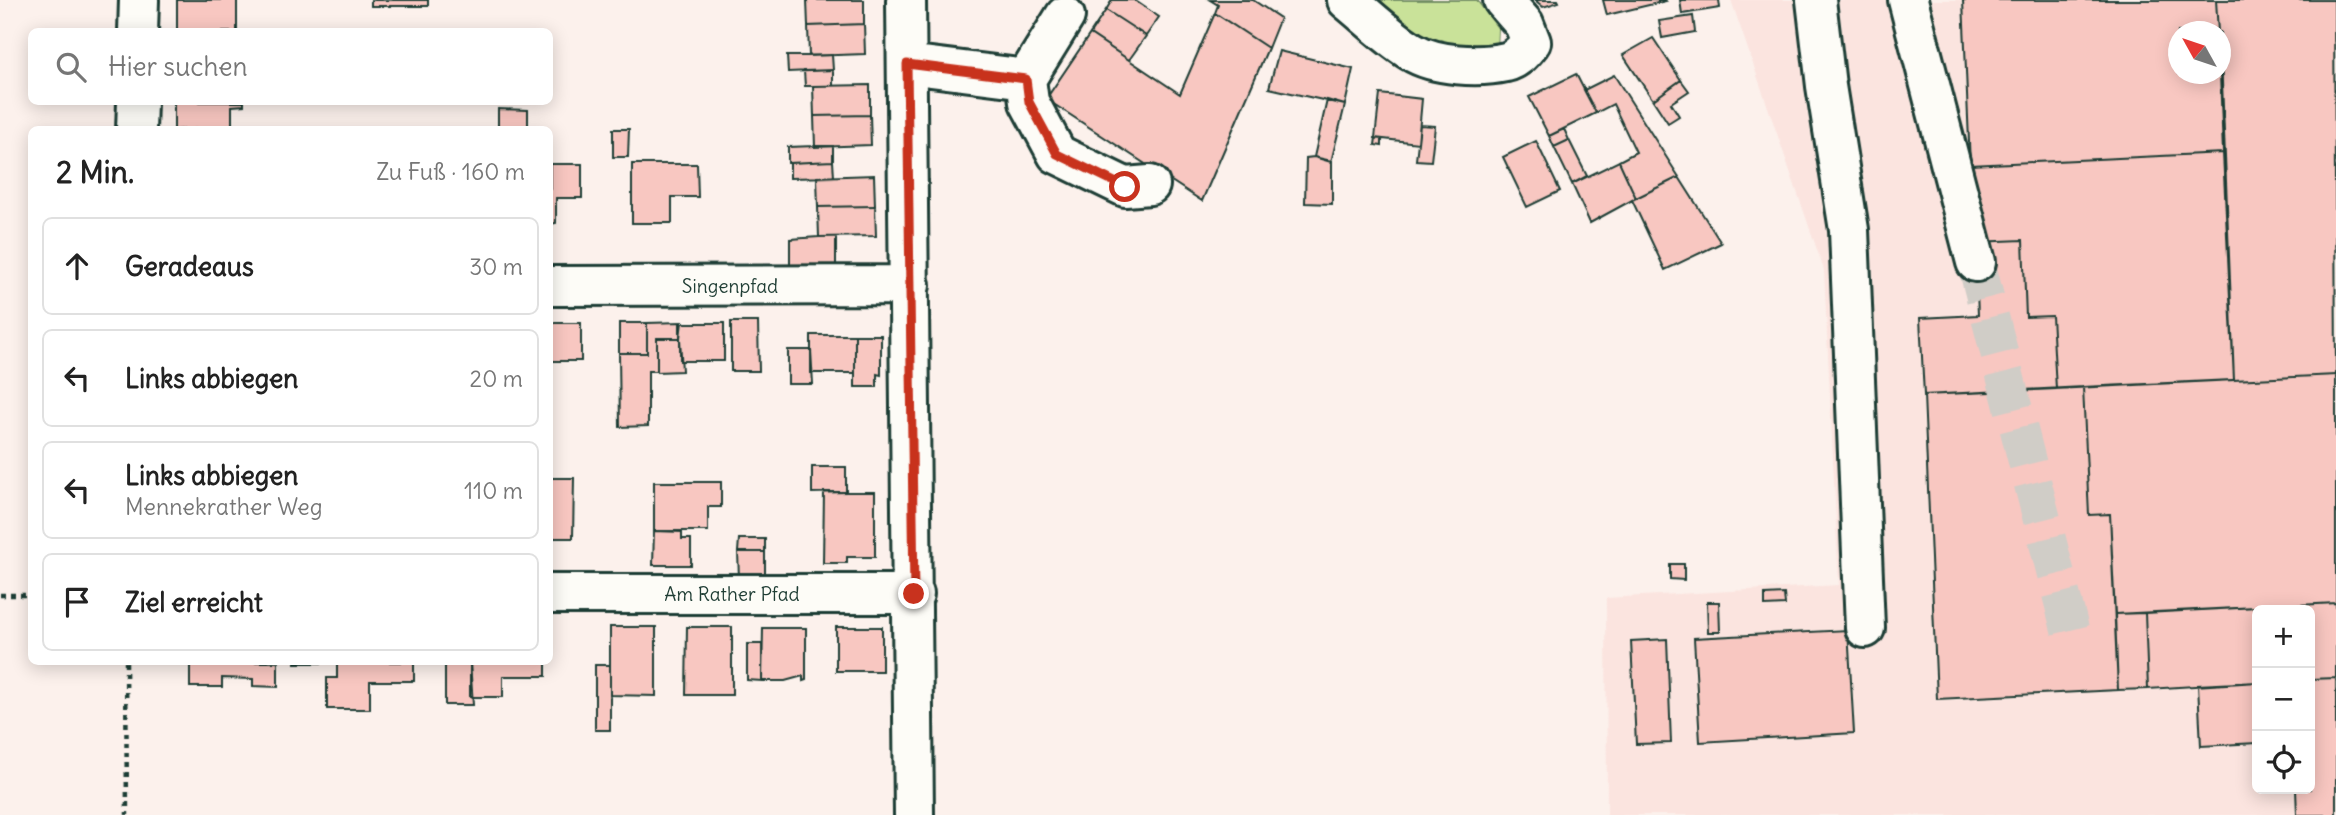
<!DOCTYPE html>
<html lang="de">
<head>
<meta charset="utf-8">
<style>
	:root { --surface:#fff; --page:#f2f2f2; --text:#222; --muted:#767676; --line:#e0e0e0 }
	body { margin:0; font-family:Delius,sans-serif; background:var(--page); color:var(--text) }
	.controls { position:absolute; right:21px; bottom:21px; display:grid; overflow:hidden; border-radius:10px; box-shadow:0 4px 18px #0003 }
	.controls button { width:63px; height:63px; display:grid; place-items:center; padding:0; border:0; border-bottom:2px solid var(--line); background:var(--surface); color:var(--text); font:35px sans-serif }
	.compass { position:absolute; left:2168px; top:21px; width:63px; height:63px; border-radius:50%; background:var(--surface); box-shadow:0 4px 18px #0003; rotate:310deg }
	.stop { position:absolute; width:21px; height:21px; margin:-16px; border:5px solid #c8321e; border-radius:50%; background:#fff }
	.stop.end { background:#c8321e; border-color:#fff; box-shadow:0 2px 7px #0008 }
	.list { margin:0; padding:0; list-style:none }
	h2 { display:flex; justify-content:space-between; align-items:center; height:91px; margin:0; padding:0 28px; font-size:30px }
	h2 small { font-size:23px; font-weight:400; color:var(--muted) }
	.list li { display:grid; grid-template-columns:46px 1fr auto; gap:21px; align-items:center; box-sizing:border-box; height:98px; margin:0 14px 14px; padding:0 14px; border:2px solid var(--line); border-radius:10px }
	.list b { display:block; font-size:26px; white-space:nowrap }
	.list p { margin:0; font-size:23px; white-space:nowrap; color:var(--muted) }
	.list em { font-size:23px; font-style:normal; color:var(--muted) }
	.icon { flex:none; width:38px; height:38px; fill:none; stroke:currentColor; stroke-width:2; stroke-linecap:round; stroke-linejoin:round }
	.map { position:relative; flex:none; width:2336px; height:815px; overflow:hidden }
	.search { position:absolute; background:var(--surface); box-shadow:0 4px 18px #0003; left:28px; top:28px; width:525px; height:77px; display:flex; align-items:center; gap:18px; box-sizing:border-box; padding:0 24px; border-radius:10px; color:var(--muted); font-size:26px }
	.panel { position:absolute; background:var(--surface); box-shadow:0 4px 18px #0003; left:28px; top:126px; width:525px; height:539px; border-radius:10px }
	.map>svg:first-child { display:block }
</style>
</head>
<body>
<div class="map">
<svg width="2336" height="815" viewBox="0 0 2336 815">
	<rect width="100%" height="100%" fill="#fcf1ec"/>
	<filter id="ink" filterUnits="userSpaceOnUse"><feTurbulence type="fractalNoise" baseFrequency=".0143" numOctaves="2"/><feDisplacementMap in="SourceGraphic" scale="14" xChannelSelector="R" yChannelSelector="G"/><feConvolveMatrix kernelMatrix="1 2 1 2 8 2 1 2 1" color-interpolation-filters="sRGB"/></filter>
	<g filter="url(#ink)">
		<!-- built -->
		<path fill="#fbe4df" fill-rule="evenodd" d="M1731 0H2334L2336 815H1607L1606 598 1839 585 1824 270ZM2178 32H2220V74H2178ZM2257 610H2310V789H2257Z"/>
		<!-- green -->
		<path fill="#c9e299" stroke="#749066" stroke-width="2" d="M1365 0H1477L1498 28 1497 49 1444 53Z"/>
		<!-- building -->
		<path fill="#f8c7c1" stroke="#1f3d34" stroke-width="2" d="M177 0H237V32H177Z
			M371 0H428V6H371Z
			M807 0H864V24L808 26Z
			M1112 0H1134L1159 17 1146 36 1106 10Z
			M1210 0H1253L1280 18 1268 48 1215 13 1218 5Z
			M1535 0H1558L1559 2 1543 7Z
			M1603 0H1665L1666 1 1607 15Z
			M1680 0H1719L1720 8 1682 14Z
			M1963 0H2216L2218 32H2178V74H2220L2223 153 1970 165Z
			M2216 0H2334L2336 375 2234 380 2220 32H2218Z
			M1106 10 1146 36 1129 60 1090 34Z
			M1215 13 1268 48 1202 201 1046 99 1090 34 1180 94Z
			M1693 16 1695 32 1662 38 1659 21Z
			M864 24 865 54 809 56 808 26Z
			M1653 38 1681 80 1653 100 1623 55Z
			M1279 51 1353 69 1345 105 1269 88Z
			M832 55 833 70 788 72 787 56Z
			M833 70V86H805L804 71Z
			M1576 74 1596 113 1549 136 1529 97Z
			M1614 75 1679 177 1636 198 1619 161 1636 152 1613 104 1596 113 1584 90Z
			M1681 80 1689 91 1671 103 1679 116 1668 123 1653 100Z
			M870 85V115L814 116 813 86Z
			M1380 94 1422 99 1418 143 1375 138Z
			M1327 100 1345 105 1331 162 1314 157Z
			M174 102H244V105L232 106V127L174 130Z
			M498 109 528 110V126L498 130Z
			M870 115 871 145 815 147 814 116Z
			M1420 125 1435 126 1431 161 1416 160Z
			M613 129H629L628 157H613Z
			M1564 129 1569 140 1554 147 1549 136Z
			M1376 138 1382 139V146L1375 145Z
			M1569 140 1587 176 1572 184 1554 147Z
			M1536 141 1560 191 1527 207 1503 157Z
			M815 146H833V161L788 163V147Z
			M2223 153 2234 380 2056 389 2052 316 2026 317 2023 240 1975 242 1971 165Z
			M1314 157 1332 161V204L1305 203 1306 158Z
			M833 161 834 177 790 178V163Z
			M1619 161 1636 198 1590 223 1572 184Z
			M550 164H582V198H556V223L550 224Z
			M632 164H697L698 197H672V223H632Z
			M874 175 875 206 818 207 817 177Z
			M1679 177 1721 243 1665 270 1632 200Z
			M875 206 876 236 819 237 818 207Z
			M819 237H836V267L790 266V239Z
			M2023 240 2026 317 2052 316 2056 389 1924 395 1920 318 1978 315 1975 242Z
			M682 322 680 338H657V371H648V426L620 427 619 353H647V323Z
			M731 322H758L759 371H731Z
			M550 323H581V361H550Z
			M619 323H647V353H619Z
			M680 323H724V361H680Z
			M811 335H855V373H811Z
			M855 335H881V375L877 374V387H855Z
			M657 338H680L682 371 657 372Z
			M788 350H811L813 384H788Z
			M2336 375V603L2115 614 2110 514 2089 515 2083 387Z
			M2083 387 2089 515 2110 514 2118 690 1937 699 1924 395Z
			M812 467H846V492L812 493Z
			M550 478H574L573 538H550Z
			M654 482H721V507H708V531H654Z
			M824 492H875V557H847V563H823Z
			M654 531 682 532V539H691V565H653Z
			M739 539H765V552H738Z
			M738 552H765V578H739Z
			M1670 564H1684V580L1670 579Z
			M1784 594 1785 605 1765 606V595Z
			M1707 602H1719L1720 632H1708Z
			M2336 603V678L2310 679V610H2257V682L2148 689 2145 613Z
			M2145 613 2148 689 2118 690 2115 614Z
			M610 627H656V696L610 695Z
			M687 627H732V695H686Z
			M836 627H882V671H836Z
			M763 628H806V680L803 681V676L785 681H762Z
			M1848 630 1854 733 1700 742 1694 638Z
			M1667 639 1671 743 1636 744 1631 641Z
			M747 644H762V681L747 680Z
			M190 662H278V687L253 686V679L222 678V687H190Z
			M295 662H337V663H295Z
			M337 662H414V681H370V709H327V678H337Z
			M445 662H470L473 705H445Z
			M470 662H546V676H503V697H470Z
			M595 665H610V730H595Z
			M2336 678V815H2297L2296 789H2310V679Z
			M2257 682V743L2201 746 2198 685Z"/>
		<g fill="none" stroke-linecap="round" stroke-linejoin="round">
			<!-- minor-tunnel -->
			<path stroke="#d0cdc7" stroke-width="38" stroke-dasharray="38 19" stroke-linecap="butt" d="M1976 262 2071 633"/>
			<!-- minor casing -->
			<g stroke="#1f3d34" stroke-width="44">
				<path id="minor" d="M906 0 914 815
					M1347 0C1368 17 1388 37 1411 51 1435 66 1479 68 1506 62 1518 59 1524 50 1531 42L1524 24 1503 0
					M1816 0 1826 86 1849 230 1865 628
					M1908 0 1976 262
					M1065 16 1026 79 1029 102 1057 154 1125 187 1150 185
					M138 32 139 0
					M907 64 1026 79
					M136 130 137 102
					M550 286 910 285
					M550 594H914"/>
			</g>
			<!-- path -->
			<path stroke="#1f3d34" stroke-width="4.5" stroke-dasharray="5 5" stroke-linecap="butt" d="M0 595H32
				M126 662 127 815"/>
			<!-- minor -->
			<use href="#minor" stroke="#fdfcf7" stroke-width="38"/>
		</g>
	</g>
	<g fill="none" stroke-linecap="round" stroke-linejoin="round" filter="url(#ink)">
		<!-- route -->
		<path stroke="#c8321e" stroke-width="9" d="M914 594 907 64 1026 79 1029 102 1057 154 1125 187"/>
	</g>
	<g text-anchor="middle" stroke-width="6" stroke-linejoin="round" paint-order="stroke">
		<!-- street labels -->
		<g font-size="19" fill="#1f3d34" stroke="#fdfcf7">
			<text x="730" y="293">Singenpfad</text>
			<text x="732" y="601">Am Rather Pfad</text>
		</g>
	</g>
</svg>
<div class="controls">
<button>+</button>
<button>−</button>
<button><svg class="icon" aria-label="locate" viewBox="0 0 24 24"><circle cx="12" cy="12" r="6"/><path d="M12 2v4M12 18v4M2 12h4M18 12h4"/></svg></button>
</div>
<svg class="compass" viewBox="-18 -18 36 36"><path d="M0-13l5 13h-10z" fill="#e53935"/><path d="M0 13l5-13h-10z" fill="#767676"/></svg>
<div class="stop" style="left:1125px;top:187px"></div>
<div class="stop end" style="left:914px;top:594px"></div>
<div class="search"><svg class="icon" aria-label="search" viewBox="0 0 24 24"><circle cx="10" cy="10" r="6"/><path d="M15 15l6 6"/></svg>Hier suchen</div>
<section class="panel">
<h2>2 Min.<small>Zu Fuß · 160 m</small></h2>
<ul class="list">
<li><svg class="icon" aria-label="ahead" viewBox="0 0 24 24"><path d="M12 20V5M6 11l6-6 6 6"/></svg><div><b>Geradeaus</b></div><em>30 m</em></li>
<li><svg class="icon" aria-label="left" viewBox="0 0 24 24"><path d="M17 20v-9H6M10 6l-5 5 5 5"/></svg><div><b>Links abbiegen</b></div><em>20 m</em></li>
<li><svg class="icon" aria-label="left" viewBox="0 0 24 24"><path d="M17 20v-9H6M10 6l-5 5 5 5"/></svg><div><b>Links abbiegen</b><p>Mennekrather Weg</p></div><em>110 m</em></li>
<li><svg class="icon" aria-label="arrive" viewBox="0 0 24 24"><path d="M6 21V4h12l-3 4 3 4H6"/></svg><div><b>Ziel erreicht</b></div></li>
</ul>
</section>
</div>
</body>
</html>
